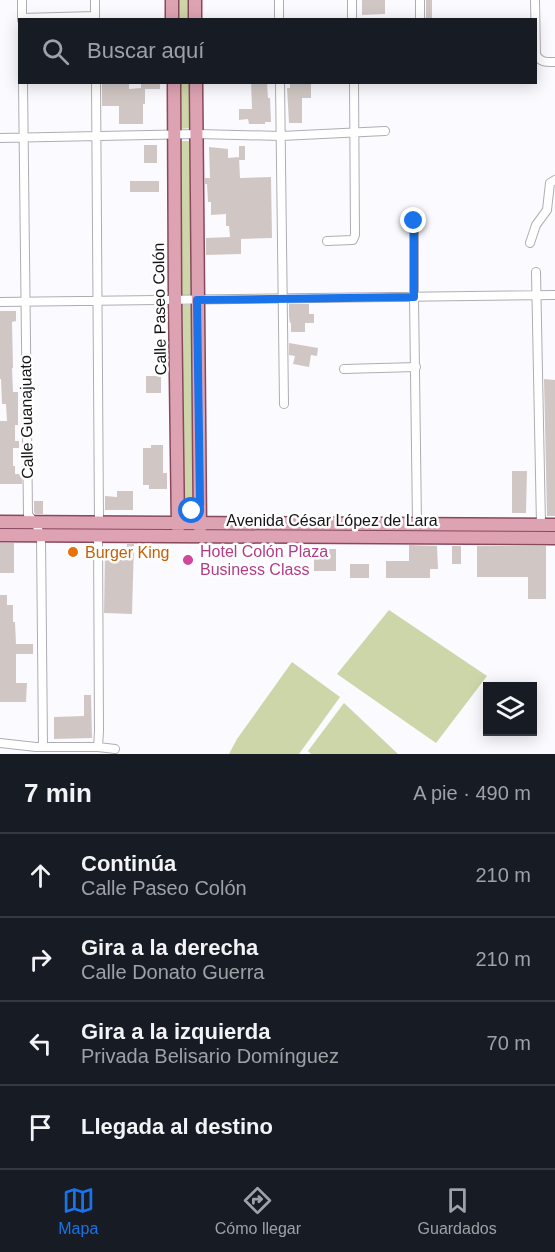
<!DOCTYPE html>
<html lang="es">
<head>
<meta charset="utf-8">
<style>
	:root { --surface:#171b24; --page:#20242c; --text:#f1f3f6; --muted:#9ea1a6; --line:#363941; --accent:#1a73e8 }
	body { margin:0; font-family:Helvetica,sans-serif; background:var(--page); color:var(--text) }
	.controls { position:absolute; right:18px; bottom:18px; display:grid; overflow:hidden; border-radius:0px; box-shadow:0 3px 15px #0003 }
	.controls button { width:54px; height:54px; display:grid; place-items:center; padding:0; border:0; border-bottom:2px solid var(--line); background:var(--surface); color:var(--text); font:30px sans-serif }
	.stop { position:absolute; width:18px; height:18px; margin:-14px; border:4px solid #1a73e8; border-radius:50%; background:#fff }
	.stop.end { background:#1a73e8; border-color:#fff; box-shadow:0 2px 6px #0008 }
	.list { margin:0; padding:0; list-style:none }
	h2 { display:flex; justify-content:space-between; align-items:center; height:78px; margin:0; padding:0 24px; font-size:26px }
	h2 small { font-size:20px; font-weight:400; color:var(--muted) }
	.list li { display:grid; grid-template-columns:39px 1fr auto; gap:18px; align-items:center; box-sizing:border-box; height:84px; padding:0 24px; border-top:2px solid var(--line) }
	.list b { display:block; font-size:22px; white-space:nowrap }
	.list p { margin:0; font-size:20px; white-space:nowrap; color:var(--muted) }
	.list em { font-size:20px; font-style:normal; color:var(--muted) }
	.icon { flex:none; width:33px; height:33px; fill:none; stroke:currentColor; stroke-width:2; stroke-linecap:round; stroke-linejoin:round }
	.map { position:relative; flex:none; width:555px; height:754px; overflow:hidden }
	.search { position:absolute; background:var(--surface); box-shadow:0 3px 15px #0003; left:18px; right:18px; top:18px; height:66px; display:flex; align-items:center; gap:15px; box-sizing:border-box; padding:0 21px; border-radius:0px; color:var(--muted); font-size:22px }
	.sheet { height:414px; background:var(--surface) }
	nav { display:flex; justify-content:space-around; align-items:center; box-sizing:border-box; height:84px; border-top:2px solid var(--line); background:var(--surface); font-size:16px; color:var(--muted) }
	nav a { display:grid; justify-items:center; gap:3px }
	nav .on { color:var(--accent) }
	.map>svg:first-child { display:block }
</style>
</head>
<body>
<div class="map">
<svg width="555" height="754" viewBox="0 0 555 754">
	<rect width="100%" height="100%" fill="#fbfafe"/>
	<!-- green -->
	<path fill="#ccd6a8" d="M175 0H190L191 19H176Z
		M177 83H192L193 128 178 129Z
		M179 141H193L196 297 178 298Z
		M178 305H196L194 507 184 508 180 495Z
		M389 610 487 676 436 743 337 674Z
		M292 662 340 697 299 754H229L237 739Z
		M344 703 398 754H311L308 751Z"/>
	<!-- building -->
	<path fill="#d0c7c5" d="M362 0H385V14L362 15Z
		M426 0H432V20H426Z
		M102 82H129V89L141 88V82H160V89H145V104H143V124H119V106H102Z
		M251 82H267L268 98H270L271 122H265V124H249L248 119 239 120V109H252Z
		M290 82H311V98H302V123H289L287 88H290Z
		M144 145H157V163H144Z
		M239 146H245V160H239Z
		M209 147 228 149V158L239 157 240 178 271 177 272 238 241 239V254L206 255V238L230 237 229 226H226V214L211 215V202H208L207 184H205V178H210Z
		M130 181H159V192H130Z
		M289 304H309V314H314V323H305V332H291V323H290L289 317Z
		M0 311H16V321L12 322 13 368H12L13 392H18V425H15V441H19V448H13V466H15V474H22V484H0V421H7L6 404H2L1 379H0Z
		M289 343 318 348 317 356 311 355 309 367 293 364 295 356 289 355Z
		M146 376H161V393H146Z
		M544 379 555 380V516H547Z
		M151 445H163V473H167V489H149V485H143V448H151Z
		M512 471H527L526 513H512Z
		M117 491H133V510H105V496L117 497Z
		M34 501H43V514H35L34 512Z
		M0 543H14V573H0Z
		M127 544H134L132 614 104 613 105 551 127 552Z
		M409 545 437 546 438 569H430V578H386V561H409Z
		M452 546H461V564H452Z
		M477 546H546V599H528V577H477Z
		M314 549H336V571H314Z
		M350 564H369V578H350Z
		M0 595H7V605H13V622H15L16 644H33V654H16V683H27L26 702H0Z
		M84 695H91L92 738 54 739V717L84 716Z"/>
	<g fill="none" stroke-linecap="round" stroke-linejoin="round">
		<!-- street casing -->
		<g stroke="#aeadb4" stroke-width="10">
			<path id="street" d="M22 0V20
				M95 0V20
				M279 0V20
				M352 0V20
				M420 0V20
				M535 0 536 55C541 63 547 62 555 62
				M22 18 95 16
				M23 82 28 515 35 522 41 536 43 747
				M96 82 99 523
				M280 82 284 404
				M0 138 198 134 281 136 385 131
				M414 221V297L417 524
				M327 241 353 240 355 235 354 82
				M530 243 536 225 547 210 550 183 555 180
				M536 272 541 525
				M0 302 555 295
				M344 369 416 367
				M0 743 36 747H98L115 749
				M98 747 99 731 98 536"/>
		</g>
		<!-- primary casing -->
		<g stroke="#88495c" stroke-width="15">
			<path id="primary" d="M172 0V20
				M195 0V20
				M174 82 175 300 178 528
				M196 82 200 528
				M0 522 555 525
				M0 535 555 538"/>
		</g>
		<!-- street -->
		<use href="#street" stroke="#fff" stroke-width="8"/>
		<!-- primary -->
		<use href="#primary" stroke="#dda3b3" stroke-width="12"/>
	</g>
	<g fill="none" stroke-linecap="round" stroke-linejoin="round">
		<!-- route -->
		<path stroke="#1a73e8" stroke-width="8" d="M192 511 200 505 197 300 414 297V221"/>
	</g>
	<!-- markers -->
	<circle fill="#e8710a" stroke="#fff" stroke-width="2" cx="73" cy="552" r="6"/>
	<circle fill="#d1479c" stroke="#fff" stroke-width="2" cx="188" cy="560" r="6"/>
	<g text-anchor="middle" stroke-width="5" stroke-linejoin="round" paint-order="stroke">
		<!-- street labels -->
		<g font-size="16" fill="#151417" stroke="#fff">
			<text transform="translate(159 309) rotate(-91)" y="6">Calle Paseo Colón</text>
			<text transform="translate(26 417) rotate(-91)" y="6">Calle Guanajuato</text>
			<text x="332" y="526">Avenida César López de Lara</text>
		</g>
		<!-- hotel labels -->
		<g font-size="16" fill="#b23c85" stroke="#fff" text-anchor="start">
			<text x="200" y="557">Hotel Colón Plaza<tspan x="200" dy="18">Business Class</tspan></text>
		</g>
		<!-- food labels -->
		<g font-size="16" fill="#c56008" stroke="#fff" text-anchor="start">
			<text x="85" y="558">Burger King</text>
		</g>
	</g>
</svg>
<div class="controls">
<button><svg class="icon" aria-label="layers" viewBox="0 0 24 24"><path d="M12 4l9 5-9 5-9-5zM3 14l9 5 9-5"/></svg></button>
</div>
<div class="stop" style="left:192px;top:511px"></div>
<div class="stop end" style="left:414px;top:221px"></div>
<div class="search"><svg class="icon" aria-label="search" viewBox="0 0 24 24"><circle cx="10" cy="10" r="6"/><path d="M15 15l6 6"/></svg>Buscar aquí</div>
</div>
<section class="sheet">
<h2>7 min<small>A pie · 490 m</small></h2>
<ul class="list">
<li><svg class="icon" aria-label="ahead" viewBox="0 0 24 24"><path d="M12 20V5M6 11l6-6 6 6"/></svg><div><b>Continúa</b><p>Calle Paseo Colón</p></div><em>210 m</em></li>
<li><svg class="icon" aria-label="right" viewBox="0 0 24 24"><path d="M7 20v-9h11M14 6l5 5-5 5"/></svg><div><b>Gira a la derecha</b><p>Calle Donato Guerra</p></div><em>210 m</em></li>
<li><svg class="icon" aria-label="left" viewBox="0 0 24 24"><path d="M17 20v-9H6M10 6l-5 5 5 5"/></svg><div><b>Gira a la izquierda</b><p>Privada Belisario Domínguez</p></div><em>70 m</em></li>
<li><svg class="icon" aria-label="arrive" viewBox="0 0 24 24"><path d="M6 21V4h12l-3 4 3 4H6"/></svg><div><b>Llegada al destino</b></div></li>
</ul>
</section>
<nav>
<a class="on"><svg class="icon" aria-label="map" viewBox="0 0 24 24"><path d="M3 6l6-2 6 2 6-2v14l-6 2-6-2-6 2zM9 4v14M15 6v14"/></svg>Mapa</a>
<a><svg class="icon" aria-label="directions" viewBox="0 0 24 24"><path d="M12 3l9 9-9 9-9-9zM9 14v-3h6M13 9l2 2-2 2"/></svg>Cómo llegar</a>
<a><svg class="icon" aria-label="saved" viewBox="0 0 24 24"><path d="M7 4h10v16l-5-4-5 4z"/></svg>Guardados</a>
</nav>
</body>
</html>
